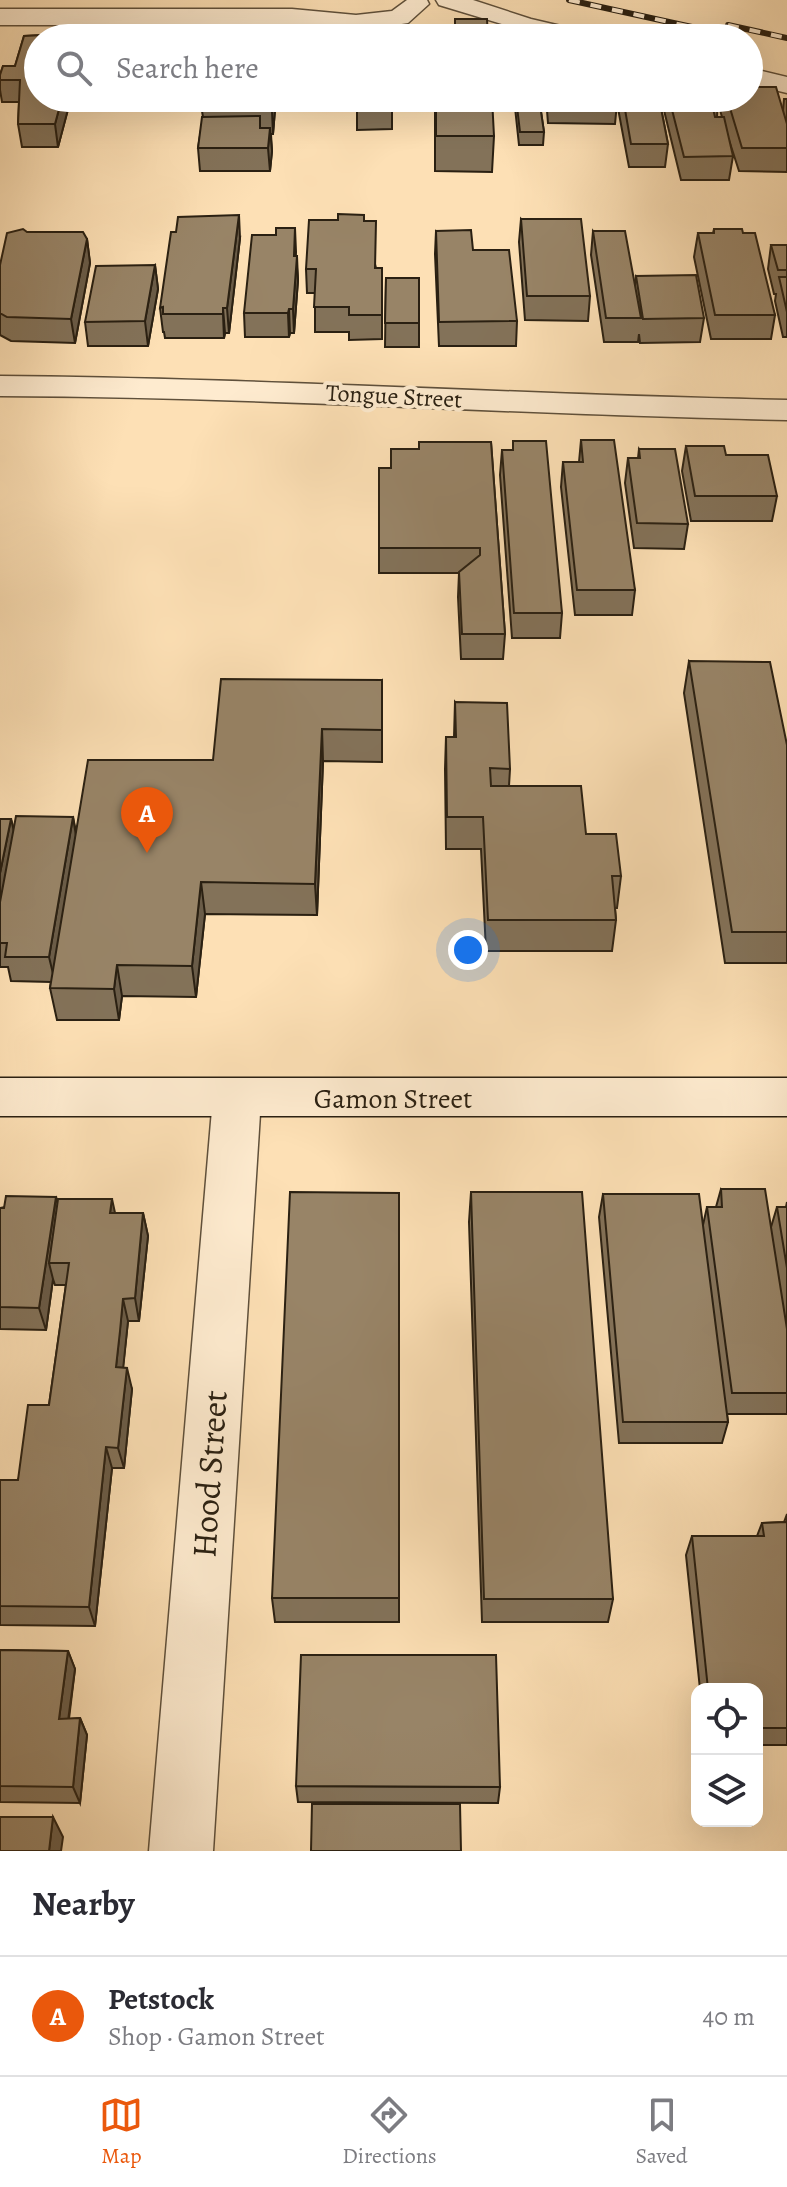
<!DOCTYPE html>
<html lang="en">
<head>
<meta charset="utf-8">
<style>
	:root { --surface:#fff; --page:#f2f2f3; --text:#2b2b33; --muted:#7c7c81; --line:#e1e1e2; --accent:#ea580c }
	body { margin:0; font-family:Alegreya,serif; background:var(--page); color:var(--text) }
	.controls { position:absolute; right:24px; bottom:24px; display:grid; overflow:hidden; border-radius:16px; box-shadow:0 8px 32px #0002 }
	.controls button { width:72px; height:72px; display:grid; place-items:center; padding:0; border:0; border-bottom:2px solid var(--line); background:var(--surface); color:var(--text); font:40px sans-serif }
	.you { position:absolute; left:468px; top:950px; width:28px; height:28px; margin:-20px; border:6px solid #fff; border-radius:50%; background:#1a73e8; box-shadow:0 0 0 12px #1a73e833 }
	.badge { display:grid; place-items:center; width:52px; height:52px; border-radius:50%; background:var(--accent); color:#fff; font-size:26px; font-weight:700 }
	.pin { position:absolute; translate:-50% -66px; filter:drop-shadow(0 2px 4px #0008) }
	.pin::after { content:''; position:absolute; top:42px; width:28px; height:24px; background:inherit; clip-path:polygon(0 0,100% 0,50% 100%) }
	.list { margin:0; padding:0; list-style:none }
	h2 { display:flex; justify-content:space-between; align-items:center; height:104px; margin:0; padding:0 32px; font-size:34px }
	h2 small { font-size:26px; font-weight:400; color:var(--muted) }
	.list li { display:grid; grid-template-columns:52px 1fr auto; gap:24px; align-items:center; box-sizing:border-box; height:120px; padding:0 32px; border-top:2px solid var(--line) }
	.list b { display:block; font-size:30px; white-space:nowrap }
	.list p { margin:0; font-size:26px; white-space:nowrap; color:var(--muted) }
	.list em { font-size:26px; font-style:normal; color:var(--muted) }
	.icon { flex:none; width:44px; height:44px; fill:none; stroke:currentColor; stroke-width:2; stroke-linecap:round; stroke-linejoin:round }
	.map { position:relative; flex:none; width:787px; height:1851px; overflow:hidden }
	.search { position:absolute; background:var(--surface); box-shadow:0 8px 32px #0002; left:24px; right:24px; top:24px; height:88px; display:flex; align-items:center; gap:20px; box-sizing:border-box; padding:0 28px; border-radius:44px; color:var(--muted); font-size:30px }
	.sheet { height:224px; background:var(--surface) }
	nav { display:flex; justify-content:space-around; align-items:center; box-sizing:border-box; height:112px; border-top:2px solid var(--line); background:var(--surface); font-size:22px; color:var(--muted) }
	nav a { display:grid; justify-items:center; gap:4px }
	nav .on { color:var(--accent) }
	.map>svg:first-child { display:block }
</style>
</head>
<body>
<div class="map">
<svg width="787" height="1851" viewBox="0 0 787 1851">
	<rect width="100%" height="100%" fill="#fde0b5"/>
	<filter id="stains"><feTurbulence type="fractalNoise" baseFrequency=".0025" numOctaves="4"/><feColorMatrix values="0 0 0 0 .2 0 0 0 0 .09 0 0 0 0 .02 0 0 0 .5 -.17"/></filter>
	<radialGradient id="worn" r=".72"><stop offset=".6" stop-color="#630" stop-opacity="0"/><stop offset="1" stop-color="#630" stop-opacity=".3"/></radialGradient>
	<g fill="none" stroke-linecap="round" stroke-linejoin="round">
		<!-- street casing -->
		<g stroke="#5f503b" stroke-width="3">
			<path id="street" d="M407 0H427L429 4 408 23 356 31 292 25H0V9H292L356 15 392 11Z
				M436 0H473L531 19 591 33 595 38H548L439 5Z
				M749 68 787 77V93L749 84Z
				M0 376C262 378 525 395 787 400V420C525 415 263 397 0 396Z
				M237 1079 254 1084 261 1098 213 1851H149L213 1098 220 1084Z"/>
		</g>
		<!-- secondary casing -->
		<g stroke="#2a2012" stroke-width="3">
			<path id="secondary" d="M0 1078H787V1116H0Z"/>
		</g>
		<!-- street -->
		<use href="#street" fill="#feebcf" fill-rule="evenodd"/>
		<!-- secondary -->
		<use href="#secondary" fill="#feebcf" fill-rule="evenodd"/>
		<!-- rail casing -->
		<g stroke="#2a2012" stroke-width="6">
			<path id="rail" d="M569 0 742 38
				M728 25 787 38"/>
		</g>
		<!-- rail -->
		<use href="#rail" stroke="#feebcf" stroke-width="4" stroke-dasharray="11" stroke-linecap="butt"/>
	</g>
	<!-- wall -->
	<path fill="#837259" stroke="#2a2012" stroke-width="2" d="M83 33V38H38V98H71L58 147H22L18 124 19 102H2L0 90V75L3 66H15L24 36Z
		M276 98 273 134H271L272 151 270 171H200L198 148 203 117 202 111Z
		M324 98H392V129L357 130V99H324Z
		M435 98 494 136 492 172 435 171Z
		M514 98H539L544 132 543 145H519Z
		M546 98H659L668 144 665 167H629L617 103 615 124 548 123Z
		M661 98H718L717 117H722L720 110 722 98H749L783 110 784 99H787V172L739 171 729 140 733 156 729 180H681Z
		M521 219 590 296 588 321 525 320 519 242Z
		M364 221 376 268H382V339L349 340V332H315V293H307L306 269Z
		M714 229 743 233 775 315 771 339H711L694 257 698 233H713Z
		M436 231 473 250 517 321 516 346H439L435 254Z
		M593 231 635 286 636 276 704 318 700 342 640 343 639 334 638 342H604L591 255Z
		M27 232 87 239 90 263 75 343 11 341 0 335V265Z
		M276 235 296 256 298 280 294 333H290L289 337H245L244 313Z
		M240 238 229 333H225L224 338H165L164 332H163L160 308Z
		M771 245H787V337H783L775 301 776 294H774L768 269Z
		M155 265 158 289 148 346H88L85 322Z
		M386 278H419V347H385Z
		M581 440 635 590 632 615H575L561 487 563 462H579Z
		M513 441 562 613 560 638H512L500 475 502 450H513Z
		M491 442 505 634 503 659H461L458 597 459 573H379V468H391L419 449Z
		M686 446 726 455 777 496 772 521H691L682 471Z
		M639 449 688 524 684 549 634 548 625 483 628 458H638Z
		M689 661 787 745V963H725L684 693Z
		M382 680V762L323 761 317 915 205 914 196 997 122 996 119 1020H57L50 988 51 982 11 981 8 967H0V819H11L14 830 73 817 76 832 213 760Z
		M455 702 510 769 509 786 586 834 621 876 617 908H615L616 920 612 951H486L481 849H446L445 769 446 737H454Z
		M721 1189 771 1227 777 1207H786L787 1202V1414H727L728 1422 722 1443H619L599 1217 603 1194 703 1225 707 1207H716Z
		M471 1192 613 1599 608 1622H482L469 1222Z
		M399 1193V1622H275L272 1598Z
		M56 1197 58 1204 115 1213H143L148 1236 139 1321H128L123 1367 132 1389 124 1468H112L95 1626 0 1625V1480H18L49 1405 66 1285H55L53 1279 46 1330 0 1329V1208Z
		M787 1514V1745H757V1689H700L686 1555 692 1536H757L762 1523 784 1522Z
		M0 1650 68 1651 75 1669 69 1719 80 1718 87 1735 80 1803 0 1802Z
		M296 1786 500 1787 498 1803 298 1802Z"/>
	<!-- shaded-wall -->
	<path fill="#6a5c48" stroke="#2a2012" stroke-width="2" d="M62 98H71L58 147 55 124Z
		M273 98H276L273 134 272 111Z
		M270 128 272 151 270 171 268 148Z
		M239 215 240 238 229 333 227 308Z
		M295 228 296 252 295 280 294 256Z
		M87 239 90 263 75 343 71 319Z
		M297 256 298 280 294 333 293 309Z
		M155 265 158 289 148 346 145 321Z
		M223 308 225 333 224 338 223 314Z
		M289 309 290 333 289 337 288 313Z
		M322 729 323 761 317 915 315 884Z
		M73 817 77 842 55 982 49 957Z
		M11 819 17 844 0 927V873Z
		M201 882 205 914 196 997 192 966Z
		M117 965 122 996 119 1020 114 989Z
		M56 1197 62 1220 49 1263 53 1279 46 1330 39 1308Z
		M112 1199 117 1222 110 1213Z
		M143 1213 148 1236 139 1321 135 1298Z
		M123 1299 128 1321 121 1389 116 1367Z
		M127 1368 132 1389 124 1468 118 1448Z
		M106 1447 112 1468 95 1626 89 1607Z
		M68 1651 75 1669 66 1736 59 1719Z
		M80 1718 87 1735 80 1803 73 1787Z
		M53 1817 63 1837 61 1851H49Z"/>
	<!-- building -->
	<path fill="#988467" stroke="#2a2012" stroke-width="2" d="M455 19H487L488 38H436V26H455Z
		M280 27 282 38H213L214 28Z
		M325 28H350V38H325Z
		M358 28H383V38H358Z
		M391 28H418V38H391Z
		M83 33 81 38H38V98H62L55 124H18L20 80H0V75L3 66H15L24 36Z
		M168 36V38H137Z
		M749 87H776L787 124V148H742L727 98H749Z
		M204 98H273L272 111H202Z
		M357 98H392V106L357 107Z
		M436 98H492L494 136H436Z
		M516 98H539L544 132H520Z
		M550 98H617L618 101 550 100Z
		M623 98H659L668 144H631Z
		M669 98H718L719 100H711L715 117H724L733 156 684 157Z
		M260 116V128H270L268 148H198L202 117Z
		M338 214 364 215V221H376L375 268H382V315H349V307H314L316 269H306L309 220H338Z
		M239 215 227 308H223V314H163V307L160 308 171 232H176L178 217Z
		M521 219H581L590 296H527Z
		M276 228H295L294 256H297L293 309H289L288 313H244L252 235H276Z
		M23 229 27 232H83L87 239 71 319 7 317 0 313V265L7 233Z
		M714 229H742L743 233H755L775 315H715L698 233H714Z
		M471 230 473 250H509L517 321 439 322 436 231Z
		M593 231H625L641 318H606Z
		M771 245H787V270H778Z
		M155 265 145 321 85 322 96 266Z
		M696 275 704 318 643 319 636 276Z
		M779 277H787V312Z
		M386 278H419V323H385Z
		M581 440H614L635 590H577L563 462H583Z
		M513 441H546L562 613H514L502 450H513Z
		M419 442H491L505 634H462L459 572 480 555V548H379V468H391V449H419Z
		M686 446H724L726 455H768L777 496H695Z
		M639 449H675L688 524 637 523 628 458H640Z
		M689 661 770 662 787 745V932H732Z
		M221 679 382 680V730L322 729 315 884 201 882 192 966 117 965 114 989 50 988 88 760H213Z
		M455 702 507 703 510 769 490 768 491 786H581L586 834H616L621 876H612L616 920H488L483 817H447L446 737H456Z
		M16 816 73 817 49 957H5L7 943H0V902Z
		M0 819H11L0 873Z
		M721 1189H765L787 1329V1393H732L707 1207H722Z
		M290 1192 399 1193V1598H272Z
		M471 1192H582L613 1599H484Z
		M603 1194H699L728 1422H623Z
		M6 1196 56 1197 39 1308 0 1307V1208H4Z
		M58 1199H112L110 1213H143L135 1298 123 1299 120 1331 116 1367 127 1368 118 1448 106 1447 89 1607 0 1606V1480H18L28 1405H49L69 1263H49Z
		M777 1207H787V1268Z
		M787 1522V1728H757V1689H708L692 1536H764L762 1523Z
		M0 1650 68 1651 59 1719 80 1718 73 1787 0 1786Z
		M301 1655H496L500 1787 296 1786Z
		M312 1804H460L461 1851H311Z
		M0 1817H53L49 1851H0Z"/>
	<g text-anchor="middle" stroke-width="8" stroke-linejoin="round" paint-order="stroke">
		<!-- far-street labels -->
		<g font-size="24" fill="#2a2012" stroke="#feebcf">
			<text transform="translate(394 396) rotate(3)" y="8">Tongue Street</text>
		</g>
		<!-- street labels -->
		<g font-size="28" fill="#2a2012" stroke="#feebcf">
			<text x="393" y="1108">Gamon Street</text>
		</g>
		<!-- near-street labels -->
		<g font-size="34" fill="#2a2012" stroke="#feebcf">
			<text transform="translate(209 1474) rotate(-86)" y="12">Hood Street</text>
		</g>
	</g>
	<rect width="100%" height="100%" filter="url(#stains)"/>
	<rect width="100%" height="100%" fill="url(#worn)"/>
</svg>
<div class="controls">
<button><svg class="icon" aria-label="locate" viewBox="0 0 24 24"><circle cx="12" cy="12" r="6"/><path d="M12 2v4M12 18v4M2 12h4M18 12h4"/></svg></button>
<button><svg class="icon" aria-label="layers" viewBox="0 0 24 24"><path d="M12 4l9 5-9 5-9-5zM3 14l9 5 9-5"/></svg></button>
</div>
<div class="you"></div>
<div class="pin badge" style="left:147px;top:853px">A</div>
<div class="search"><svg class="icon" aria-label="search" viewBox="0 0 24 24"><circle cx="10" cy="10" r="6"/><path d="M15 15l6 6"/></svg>Search here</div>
</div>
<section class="sheet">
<h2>Nearby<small></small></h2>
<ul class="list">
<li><span class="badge">A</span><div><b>Petstock</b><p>Shop · Gamon Street</p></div><em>40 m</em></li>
</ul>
</section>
<nav>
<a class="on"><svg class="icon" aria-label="map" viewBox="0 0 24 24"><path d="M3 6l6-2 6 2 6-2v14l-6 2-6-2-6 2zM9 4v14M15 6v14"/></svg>Map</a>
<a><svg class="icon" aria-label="directions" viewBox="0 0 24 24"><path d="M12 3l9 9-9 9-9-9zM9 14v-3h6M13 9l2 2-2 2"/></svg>Directions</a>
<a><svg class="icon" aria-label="saved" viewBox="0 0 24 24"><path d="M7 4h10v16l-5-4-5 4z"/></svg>Saved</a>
</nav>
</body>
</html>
